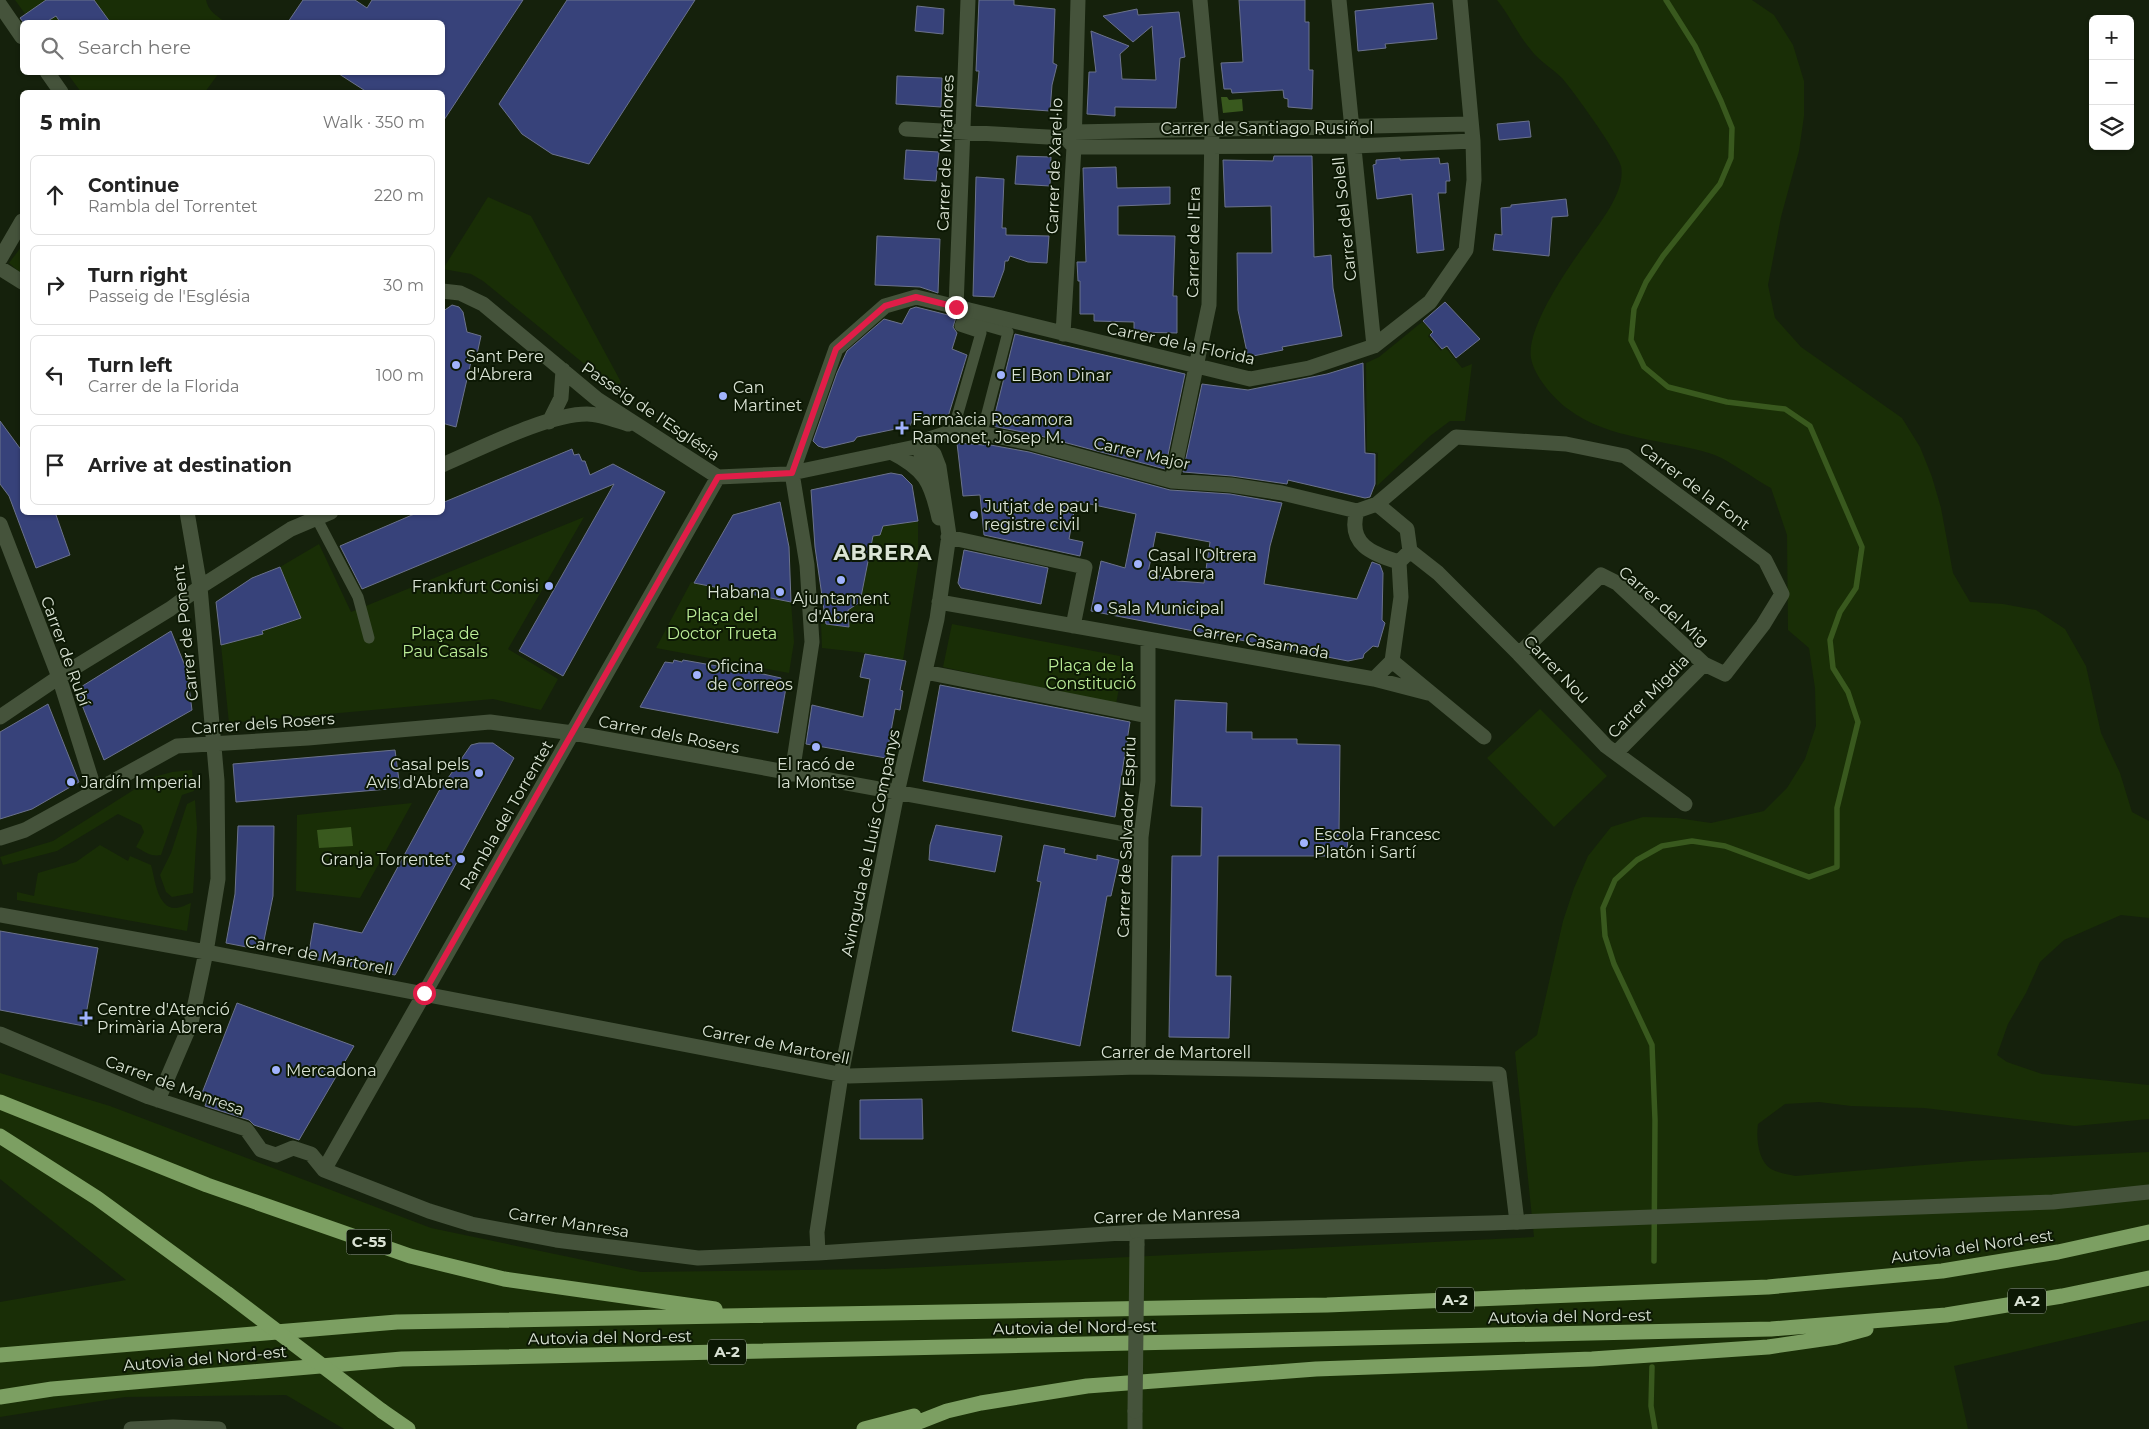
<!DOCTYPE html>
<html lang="en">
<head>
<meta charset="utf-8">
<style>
	:root { --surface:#fff; --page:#f2f2f2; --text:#222; --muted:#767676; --line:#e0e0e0 }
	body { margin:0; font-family:Montserrat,sans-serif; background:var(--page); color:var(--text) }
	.controls { position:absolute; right:15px; top:15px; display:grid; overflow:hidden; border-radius:8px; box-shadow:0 1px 4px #0004 }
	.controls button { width:45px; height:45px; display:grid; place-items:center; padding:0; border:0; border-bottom:1px solid var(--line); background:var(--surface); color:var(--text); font:25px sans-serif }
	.stop { position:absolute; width:15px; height:15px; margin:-11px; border:4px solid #e11d48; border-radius:50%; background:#fff }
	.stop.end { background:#e11d48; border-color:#fff; box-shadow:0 1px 5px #0008 }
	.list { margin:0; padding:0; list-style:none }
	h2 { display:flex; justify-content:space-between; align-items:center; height:65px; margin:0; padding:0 20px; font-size:21px }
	h2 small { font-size:16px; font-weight:400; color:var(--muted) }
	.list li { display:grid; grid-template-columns:32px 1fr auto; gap:15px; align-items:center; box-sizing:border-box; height:80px; margin:0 10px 10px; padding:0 10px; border:1px solid var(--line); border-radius:8px }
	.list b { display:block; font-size:19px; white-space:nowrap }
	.list p { margin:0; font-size:16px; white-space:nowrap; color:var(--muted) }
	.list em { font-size:16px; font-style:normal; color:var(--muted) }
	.icon { flex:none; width:28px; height:28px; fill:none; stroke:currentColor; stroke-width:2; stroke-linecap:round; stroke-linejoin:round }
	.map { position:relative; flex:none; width:2149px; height:1429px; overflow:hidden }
	.search { position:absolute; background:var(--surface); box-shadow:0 1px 4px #0004; left:20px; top:20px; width:425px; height:55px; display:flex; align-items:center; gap:12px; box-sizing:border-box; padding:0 18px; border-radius:8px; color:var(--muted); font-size:19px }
	.panel { position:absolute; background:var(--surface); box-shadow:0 1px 4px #0004; left:20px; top:90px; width:425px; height:425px; border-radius:8px }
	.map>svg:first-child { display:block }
</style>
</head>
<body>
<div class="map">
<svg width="2149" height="1429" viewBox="0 0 2149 1429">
	<rect width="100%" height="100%" fill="#15210c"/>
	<!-- green -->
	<path fill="#192e06" d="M15 0H206C208 11 217 16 225 22H31Z
		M1497 0H1752L1774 15 1793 45 1804 81V116L1799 151 1781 217 1768 285 1775 318 1801 347 1902 418 1920 447 1932 477 1941 508 1953 573 1970 602 2003 604 2036 610 2065 629 2086 666 2101 733 2120 773 2132 812 2149 821V918L2121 915 2064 940 2040 962 2026 993 2008 1024 1997 1055 2007 1062 2042 1074 2149 1085V1119L2075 1126 1924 1108 1851 1106 1819 1102 1785 1104 1758 1124C1756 1138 1758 1161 1771 1169 1778 1173 1788 1174 1795 1176L1971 1161 2149 1152V1320L1954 1366 1968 1429H344L286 1395 125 1397 0 1417V1302L126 1280 0 1179V1073L110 1106 431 1228 641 1272 884 1269 1534 1237 1515 1052 1537 1035 1563 921 1574 888 1588 856 1611 827 1643 817 1677 818 1711 823 1764 811 1787 788 1805 759 1816 726 1815 688 1809 648 1788 630 1787 535 1771 488C1754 479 1729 460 1712 454 1665 439 1609 440 1568 409 1554 399 1534 376 1531 358 1526 327 1570 265 1588 240 1601 221 1626 191 1621 166 1618 153 1572 89 1562 78 1552 68 1539 61 1531 50 1518 35 1510 16 1497 0Z
		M67 73H219L205 92H81Z
		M488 197 531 216 621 382 618 387 610 385 483 281 471 274 443 269Z
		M22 246V274L9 263Z
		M1422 322 1432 331 1428 336 1441 351 1445 347 1462 368 1472 364 1465 421H1450L1430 436 1377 486 1378 453 1367 451 1366 363 1379 357Z
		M584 517 508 649 558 679 541 710 493 699 229 723 221 645 301 618 280 567 319 544 351 612Z
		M918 521V565L903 660 858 652 822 648 821 623 848 627V607H854L860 602 873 536 880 526Z
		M691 582 791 602 794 642 789 673 656 648Z
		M952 624 1125 657 1116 704 943 667Z
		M1540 709 1607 776 1554 827 1487 758Z
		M192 770 194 791 182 795 161 855C151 857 145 852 136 847L144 832 141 825 118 814 57 851 3 865 0 857 53 841 154 777 172 772Z
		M195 800 197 828 193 893 172 897 166 892 160 875 171 853 187 804Z
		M412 803 360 898 296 891 297 815Z
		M100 845 128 861 130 856 151 865C155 878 157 909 176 908 181 908 187 904 191 903L187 931 17 900V892L34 896 38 873 76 862Z"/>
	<!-- water -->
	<path fill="#39591e" d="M1221 97H1227L1229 100 1242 99 1243 111 1223 113Z
		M351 827 353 846 319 848 317 830Z"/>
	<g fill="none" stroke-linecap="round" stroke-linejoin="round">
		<!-- stream -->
		<path stroke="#39591e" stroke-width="5.5" d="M1654 1261 1655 1120 1652 1045 1614 964 1605 936 1603 908 1615 880 1637 860 1662 846 1692 841 1725 846 1809 877 1837 867V808L1858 722 1848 692 1833 668 1830 640 1840 612 1856 588 1862 547 1810 426 1785 409 1727 402 1668 387 1644 367 1631 340 1634 309 1646 282 1663 256 1720 184 1731 158 1732 128 1721 101 1695 46 1666 0
			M1652 1367 1651 1406 1655 1429"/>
	</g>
	<!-- building -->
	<path fill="#37427a" stroke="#6b728c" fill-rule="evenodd" d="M46 0H94L110 22H60L56 16 46 22H23L20 18Z
		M303 0H355L367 8 372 0H523L442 123V92H367L336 72H442V22H288Z
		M567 0H695L589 164 552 154 522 134 499 104Z
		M979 0H1014V5L1055 9 1053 63 1057 65 1052 85 1050 111 976 106 979 71H976Z
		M1239 0H1305V22H1309V70H1313L1312 109 1288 107V99L1284 98 1283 90 1232 93 1231 89H1224L1221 63 1243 62Z
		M1433 3 1437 39 1385 44 1386 48 1358 51 1355 11Z
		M917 6 944 9 943 34 915 31Z
		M1137 9 1138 15 1179 12 1185 57 1180 58 1176 108 1115 107V116L1087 114 1089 72H1096L1091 31 1129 46 1120 54 1122 79 1156 80 1152 26 1133 42 1103 16Z
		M897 76 942 78 941 107 896 104Z
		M1529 121 1531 137 1499 140 1497 124Z
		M906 150 939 152 936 181 904 179Z
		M1017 156 1051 157 1050 186 1015 184Z
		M1274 156H1312L1314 257 1331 255 1333 288 1342 336 1282 347 1283 350 1248 357 1238 310 1237 253H1272L1271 206 1225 207 1223 160 1273 161Z
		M1400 158V160L1439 158 1440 164 1448 163 1450 181H1446V193H1438L1444 250 1417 253 1412 194 1377 199 1373 165 1376 164V160Z
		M1116 167 1117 188 1170 187V204L1118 206V235L1175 236 1173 296H1177V333L1134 332V322L1094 321V314H1080V281H1078L1077 262H1086L1083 168Z
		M976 177 1004 179 1002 228H1006V235L1049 236 1047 263 1028 262 1010 256 1008 261H1005L1004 270 994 297 973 296Z
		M1566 199 1568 216 1552 217 1549 256 1493 250 1495 234 1502 235 1501 208 1511 207V205Z
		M877 236 940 239 938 293 920 287 875 285Z
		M1445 302 1480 339 1456 358 1447 346 1442 349 1430 335 1433 332 1423 321Z
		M452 305 459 307 463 312 467 332 481 336 477 354 473 353 456 427 442 423V312Z
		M916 307 956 317 953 327 957 333 952 349 967 355 947 420 925 416 924 419 913 418 910 426 857 437 854 441 824 448 818 446 813 441 837 373 847 351 884 319 902 324 910 309Z
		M1015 334 1185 374 1165 469 1033 434 992 426Z
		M1363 363 1365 453 1375 454V484L1370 497 1365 498 1288 480 1287 484 1232 476 1183 472 1202 384 1248 390 1327 374Z
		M0 421 22 451V512H55L70 555 36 568 9 496 0 484Z
		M957 443 984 445 985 444 1029 452 1170 490 1230 494 1282 503 1270 546 1264 584 1357 599 1372 562 1380 565 1383 573 1382 620 1385 623 1378 647 1373 646 1364 654 1363 658 1348 661 1091 611 1101 561 1125 568 1136 514 1076 501 1069 539 1083 542 1080 556 984 535 980 495 963 496ZM1156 532 1210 542 1204 583 1178 581 1148 573Z
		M572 449 574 455 579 454 582 461H585L590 475 613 464 665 492 563 676 519 651 614 484 362 589 340 546 419 512H442V503Z
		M891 473 902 475 912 485 918 521 883 526 880 535 873 536 860 602 848 610 849 627 826 624 815 547 811 490Z
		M780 502 789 547 791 602 694 583 733 515Z
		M964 550 1048 568 1041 604 961 588 958 583Z
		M280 567 301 618 262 631 263 634 221 645 216 602 252 578Z
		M171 631 187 671 192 710 104 760 76 690Z
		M865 654 906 661 900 690 903 691 900 710 895 709 886 758 806 744 812 705 863 717 870 679 860 677Z
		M674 660 682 662 683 660 763 674 781 678 780 681 787 682 778 733 640 707 665 662 673 663Z
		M940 685 1130 722 1115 817 923 781Z
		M1175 700 1227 703 1226 732H1252V739H1297V744L1340 745 1339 833 1348 834 1347 856H1218L1216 976H1231L1229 1038 1169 1037 1172 856H1201L1202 807 1171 806Z
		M48 704 79 782 32 809 0 819V732Z
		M479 743H493L514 758 395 975 308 958 314 923 362 933 439 791 471 745Z
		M395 750 400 788 236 802 233 764Z
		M936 825 1002 836 995 872 929 860 930 845Z
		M238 826H274L273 896 262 950 226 943 235 894Z
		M1044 845 1065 849 1064 853 1097 860V855L1119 860 1111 896H1107L1080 1046 1012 1031 1041 882 1037 881Z
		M0 931 98 948 84 1026 0 1010Z
		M237 1003 354 1046 299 1140 254 1125 249 1120 205 1106 209 1095 202 1093Z
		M922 1099 923 1139H860V1100Z"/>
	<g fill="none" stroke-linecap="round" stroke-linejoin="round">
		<!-- pedestrian -->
		<path stroke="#45533b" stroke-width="11" d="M963 319 1008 332 984 425 956 420 981 333 960 326Z
			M317 519 358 597 369 638"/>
		<!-- minor -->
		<path stroke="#45533b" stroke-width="15" d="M1339 0 1374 346
			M0 5 22 37
			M47 72 61 92
			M1471 124 1074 132 1066 138 1074 147 1354 146 1473 141
			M906 129 1066 138
			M0 259 22 221
			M0 268 22 282
			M442 291 460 293 483 304 597 399 718 477 787 474 925 445
			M956 307 968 0
			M1063 334 1074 147 1078 0
			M549 422 561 398 563 370
			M891 452C925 469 931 482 939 518
			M442 465C480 449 547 414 587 414 600 414 615 420 628 424
			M926 476 921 456 929 439 959 429 1031 443 1172 481 1231 485 1282 493 1357 511
			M1172 481 1209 305 1212 129 1200 0
			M1377 504 1456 437 1566 444 1625 456 1765 560 1782 594 1763 625 1725 674 1704 664 1617 583 1601 575 1519 654
			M1377 504 1407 529 1410 551 1399 562C1372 554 1347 544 1357 511Z
			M0 524 59 677 95 791
			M948 537 1085 567 1073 626
			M1410 551 1438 573 1519 654 1606 746 1685 804
			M939 602 1374 679 1392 661
			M1392 661 1484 737
			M1392 661 1401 597 1399 562
			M925 672 1148 716
			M1374 679 1428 693
			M0 717 59 677 170 609 200 587 291 529 331 512
			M1616 753 1704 664
			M792 774 812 642 807 565 792 473 836 349 885 306 916 297 1250 379 1309 368 1374 346 1430 302 1466 250 1474 180 1473 141 1460 0
			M0 838 25 830 177 746 308 738 490 722 573 733 1141 837
			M0 915 206 952 849 1076 1138 1067 1499 1074 1517 1222
			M0 1034 149 1097 246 1129 261 1150 276 1155 293 1148 311 1154 324 1170 429 1211 471 1224 556 1240 698 1258 818 1253 1137 1232V1244
			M1138 1067 1141 837 1148 781V639
			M158 1100 191 1023 206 952 218 879 217 781 200 587 187 512
			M324 1170 718 477
			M818 1253 817 1232 841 1075 897 793 937 619 949 535 939 467 934 454 925 445
			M1135 1429V1411"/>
		<!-- tertiary -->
		<path stroke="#45533b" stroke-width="15" d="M1137 1232 1490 1223 2053 1202 2149 1192
			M131 1429 173 1427 219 1429"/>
		<!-- motorway -->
		<path stroke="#7c9f62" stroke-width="15" d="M0 1102 207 1185 410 1256 504 1279 715 1309
			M0 1136 97 1198 228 1294
			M0 1355 397 1322 1327 1305 1768 1287 1942 1271 2058 1252 2149 1232
			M0 1397 52 1389 402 1359 1771 1329 1946 1315 2062 1296 2149 1278
			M382 1411 408 1429
			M864 1429 914 1416
			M901 1429 947 1411 981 1403 1087 1386 1316 1369 1592 1359 1768 1347 1836 1337 1866 1329"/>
		<!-- minor-bridge -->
		<path stroke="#45533b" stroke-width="15" d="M1135 1411 1137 1245"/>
		<!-- motorway-bridge -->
		<path stroke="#7c9f62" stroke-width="15" d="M228 1294 382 1411"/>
	</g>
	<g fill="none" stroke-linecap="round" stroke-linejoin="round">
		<!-- route -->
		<path stroke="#e11d48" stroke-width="6" d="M424 993 718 477 792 473 836 349 885 306 916 297 956 307"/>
	</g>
	<!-- markers -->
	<g fill="#a1b3fd" stroke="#0c1804" stroke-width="2">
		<circle cx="456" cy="365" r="5"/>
		<circle cx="1001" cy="375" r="5"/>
		<circle cx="723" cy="396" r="5"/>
		<path d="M899.5 420.5h5v5h5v5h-5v5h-5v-5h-5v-5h5z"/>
		<circle cx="974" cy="515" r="5"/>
		<circle cx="1138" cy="564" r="5"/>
		<circle cx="841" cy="580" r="5"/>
		<circle cx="549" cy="586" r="5"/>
		<circle cx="780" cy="592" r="5"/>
		<circle cx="1098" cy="608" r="5"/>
		<circle cx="697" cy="675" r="5"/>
		<circle cx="816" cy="747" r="5"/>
		<circle cx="479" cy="773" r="5"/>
		<circle cx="71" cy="782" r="5"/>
		<circle cx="1304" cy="843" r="5"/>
		<circle cx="461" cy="859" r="5"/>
		<path d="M83.5 1010.5h5v5h5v5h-5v5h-5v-5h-5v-5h5z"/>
		<circle cx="276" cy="1070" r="5"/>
	</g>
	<g text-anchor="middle" stroke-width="4" stroke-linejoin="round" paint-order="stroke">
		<!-- shield labels -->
		<g fill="#0c1804" stroke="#9ca696" stroke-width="1">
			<rect x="346.5" y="1229.5" width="45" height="25" rx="4"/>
			<rect x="1436" y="1287.5" width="38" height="25" rx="4"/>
			<rect x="2008" y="1288.5" width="38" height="25" rx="4"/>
			<rect x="708" y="1339.5" width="38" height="25" rx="4"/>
		</g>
		<g font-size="15" font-weight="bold" fill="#dae3d5">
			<text x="369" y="1247">C-55</text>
			<text x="1455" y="1305">A-2</text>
			<text x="2027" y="1306">A-2</text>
			<text x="727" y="1357">A-2</text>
		</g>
		<!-- street labels -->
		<g font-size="16" fill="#dae3d5" stroke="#0c1804">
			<text x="1267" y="134">Carrer de Santiago Rusiñol</text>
			<text transform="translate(945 153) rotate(-88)" y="6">Carrer de Miraflores</text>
			<text transform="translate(1054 166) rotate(-88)" y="6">Carrer de Xarel·lo</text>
			<text transform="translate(1344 219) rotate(-96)" y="6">Carrer del Solell</text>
			<text transform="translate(1193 242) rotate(-89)" y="6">Carrer de l'Era</text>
			<text transform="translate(1181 343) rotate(12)" y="6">Carrer de la Florida</text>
			<text transform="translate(651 411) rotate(34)" y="6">Passeig de l'Església</text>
			<text transform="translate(1142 453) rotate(13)" y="6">Carrer Major</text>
			<text transform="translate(1695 486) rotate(37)" y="6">Carrer de la Font</text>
			<text transform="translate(1664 606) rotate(41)" y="6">Carrer del Mig</text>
			<text transform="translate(185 633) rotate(-96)" y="6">Carrer de Ponent</text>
			<text transform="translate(1261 641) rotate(10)" y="6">Carrer Casamada</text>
			<text transform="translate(66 651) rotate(70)" y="6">Carrer de Rubí</text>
			<text transform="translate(1557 669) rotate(46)" y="6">Carrer Nou</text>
			<text transform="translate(1648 696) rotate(-46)" y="6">Carrer Migdia</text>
			<text transform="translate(263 723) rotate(-4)" y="6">Carrer dels Rosers</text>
			<text transform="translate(669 734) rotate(11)" y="6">Carrer dels Rosers</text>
			<text transform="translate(506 815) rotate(-60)" y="6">Rambla del Torrentet</text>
			<text transform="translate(1126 837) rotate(-88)" y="6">Carrer de Salvador Espriu</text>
			<text transform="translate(870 843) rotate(-78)" y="6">Avinguda de Lluís Companys</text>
			<text transform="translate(319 955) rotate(11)" y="6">Carrer de Martorell</text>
			<text transform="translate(776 1044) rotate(11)" y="6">Carrer de Martorell</text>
			<text x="1176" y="1058">Carrer de Martorell</text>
			<text transform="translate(175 1085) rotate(20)" y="6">Carrer de Manresa</text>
			<text transform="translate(1167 1215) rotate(-2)" y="6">Carrer de Manresa</text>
			<text transform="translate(569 1222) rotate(9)" y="6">Carrer Manresa</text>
			<text transform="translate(1972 1246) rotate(-8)" y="6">Autovia del Nord-est</text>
			<text transform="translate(1570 1316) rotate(-1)" y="6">Autovia del Nord-est</text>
			<text transform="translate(1075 1327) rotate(-1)" y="6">Autovia del Nord-est</text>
			<text transform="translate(610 1337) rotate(-1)" y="6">Autovia del Nord-est</text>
			<text transform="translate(205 1358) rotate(-5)" y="6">Autovia del Nord-est</text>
		</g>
		<!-- poi labels -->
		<g font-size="16" fill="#dae3d5" stroke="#0c1804" text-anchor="start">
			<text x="466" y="362">Sant Pere<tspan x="466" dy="18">d'Abrera</tspan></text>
			<text x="1011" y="381">El Bon Dinar</text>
			<text x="733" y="393">Can<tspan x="733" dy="18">Martinet</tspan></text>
			<text x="912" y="425">Farmàcia Rocamora<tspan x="912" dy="18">Ramonet, Josep M.</tspan></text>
			<text x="984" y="512">Jutjat de pau i<tspan x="984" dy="18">registre civil</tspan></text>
			<text x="1148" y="561">Casal l'Oltrera<tspan x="1148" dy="18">d'Abrera</tspan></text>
			<text x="539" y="592" text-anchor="end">Frankfurt Conisi</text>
			<text x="770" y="598" text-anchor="end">Habana</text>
			<text x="841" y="604" text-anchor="middle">Ajuntament<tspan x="841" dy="18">d'Abrera</tspan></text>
			<text x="1108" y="614">Sala Municipal</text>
			<text x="707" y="672">Oficina<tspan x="707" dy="18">de Correos</tspan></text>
			<text x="469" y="770" text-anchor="end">Casal pels<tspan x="469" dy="18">Avis d'Abrera</tspan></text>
			<text x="816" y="770" text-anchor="middle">El racó de<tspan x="816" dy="18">la Montse</tspan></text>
			<text x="81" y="788">Jardín Imperial</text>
			<text x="1314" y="840">Escola Francesc<tspan x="1314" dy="18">Platón i Sartí</tspan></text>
			<text x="451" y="865" text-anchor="end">Granja Torrentet</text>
			<text x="97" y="1015">Centre d'Atenció<tspan x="97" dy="18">Primària Abrera</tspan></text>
			<text x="286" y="1076">Mercadona</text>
		</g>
		<!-- park labels -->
		<g font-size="16" fill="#bcee98" stroke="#0c1804">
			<text x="722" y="621">Plaça del<tspan x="722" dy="18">Doctor Trueta</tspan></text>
			<text x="445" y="639">Plaça de<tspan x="445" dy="18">Pau Casals</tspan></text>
			<text x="1091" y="671">Plaça de la<tspan x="1091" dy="18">Constitució</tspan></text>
		</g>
		<!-- district labels -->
		<g font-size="21" font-weight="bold" letter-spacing="1" fill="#dae3d5" stroke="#0c1804">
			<text x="883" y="560">ABRERA</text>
		</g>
	</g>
</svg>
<div class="controls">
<button>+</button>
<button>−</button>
<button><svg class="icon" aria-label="layers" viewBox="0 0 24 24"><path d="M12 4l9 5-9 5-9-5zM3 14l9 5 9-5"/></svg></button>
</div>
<div class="stop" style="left:424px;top:993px"></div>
<div class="stop end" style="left:956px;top:307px"></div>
<div class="search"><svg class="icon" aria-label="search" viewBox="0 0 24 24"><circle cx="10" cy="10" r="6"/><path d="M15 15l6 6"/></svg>Search here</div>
<section class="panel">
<h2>5 min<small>Walk · 350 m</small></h2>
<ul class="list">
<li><svg class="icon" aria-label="ahead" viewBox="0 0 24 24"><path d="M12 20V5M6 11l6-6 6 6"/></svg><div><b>Continue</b><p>Rambla del Torrentet</p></div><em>220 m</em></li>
<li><svg class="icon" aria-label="right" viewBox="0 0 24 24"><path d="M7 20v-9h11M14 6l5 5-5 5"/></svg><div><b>Turn right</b><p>Passeig de l'Església</p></div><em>30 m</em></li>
<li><svg class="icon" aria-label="left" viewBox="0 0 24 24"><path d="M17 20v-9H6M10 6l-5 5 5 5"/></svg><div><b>Turn left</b><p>Carrer de la Florida</p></div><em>100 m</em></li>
<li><svg class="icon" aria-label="arrive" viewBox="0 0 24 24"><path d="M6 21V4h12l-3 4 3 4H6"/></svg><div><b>Arrive at destination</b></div></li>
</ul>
</section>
</div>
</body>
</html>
